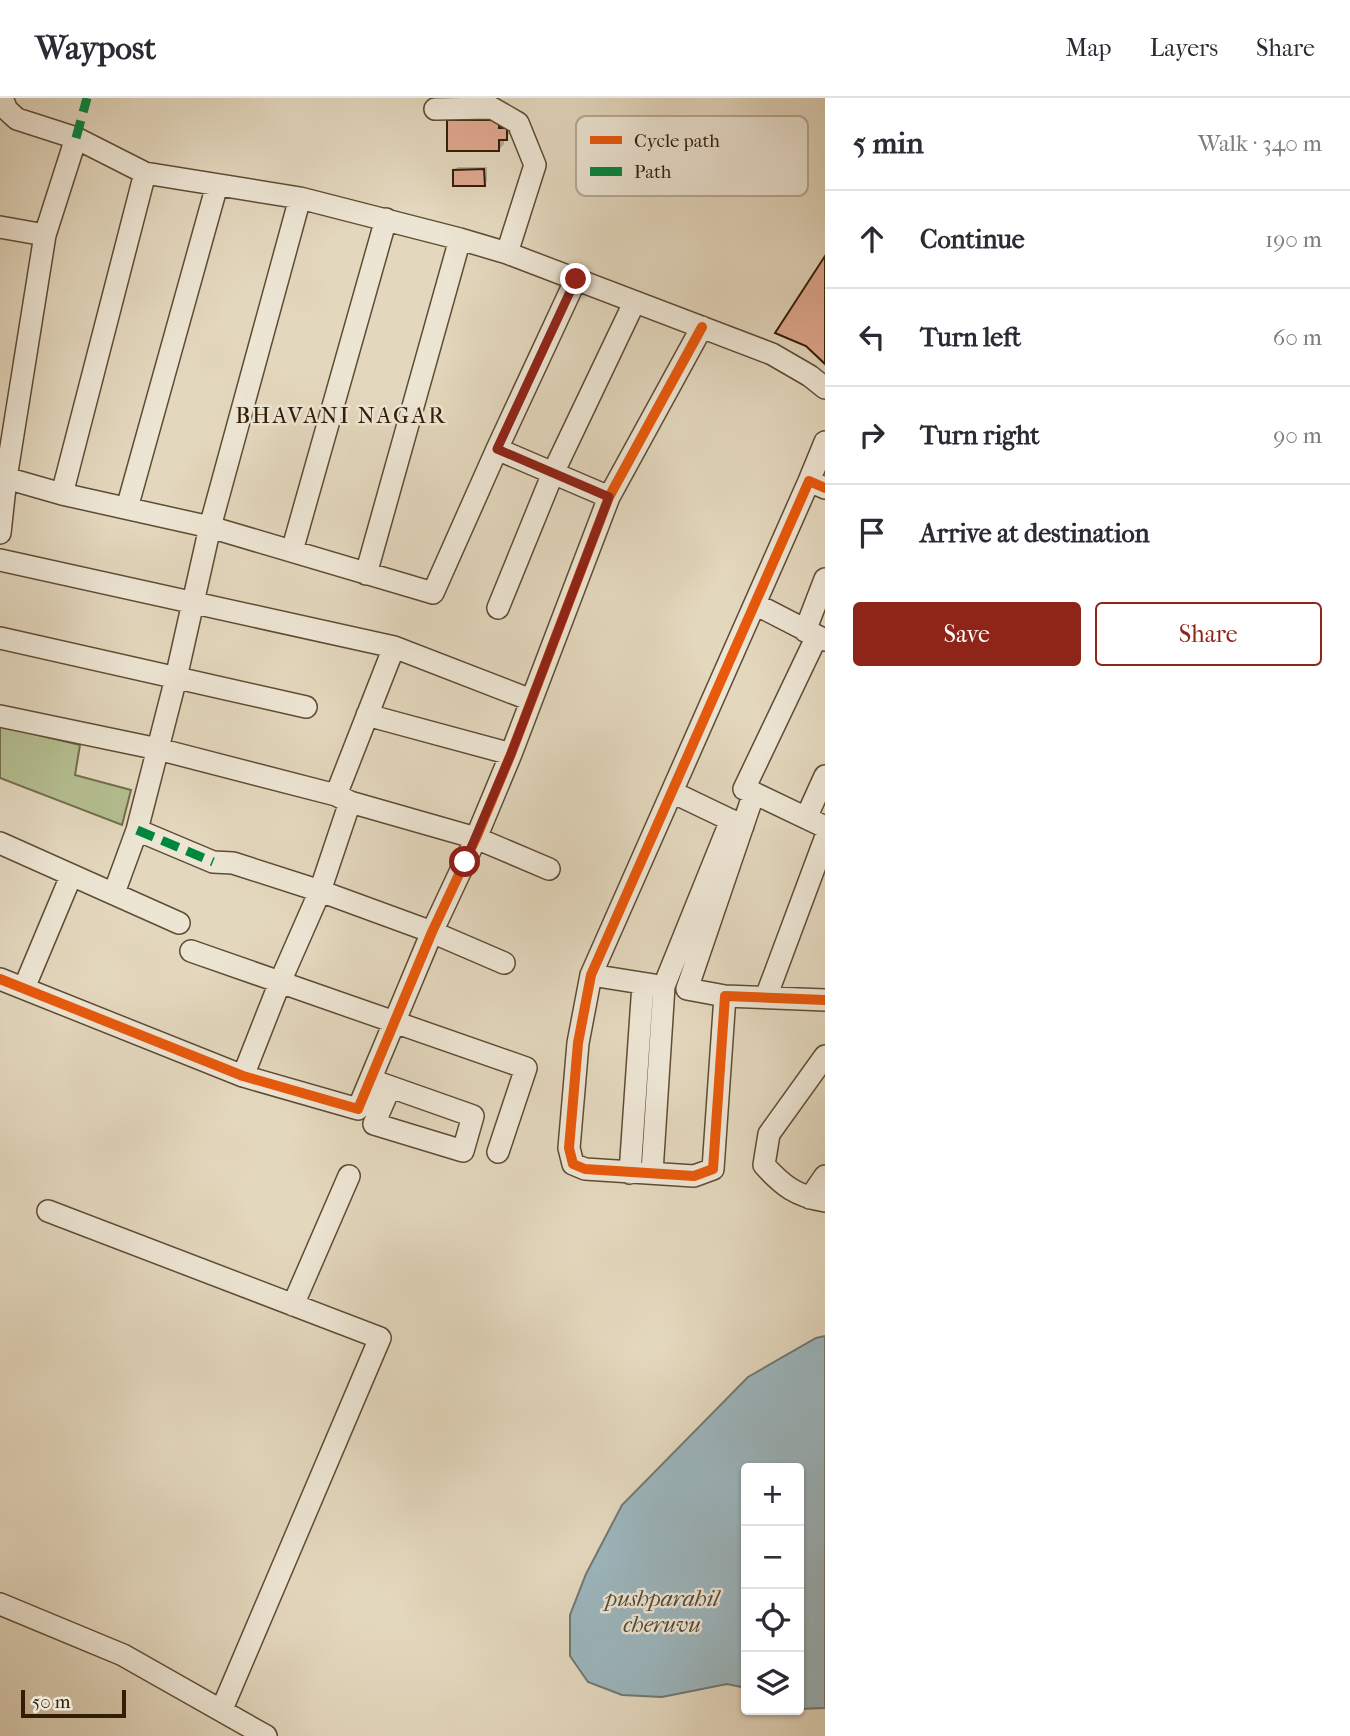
<!DOCTYPE html>
<html lang="en">
<head>
<meta charset="utf-8">
<style>
	:root { --surface:#fff; --page:#f7f7f7; --text:#2b2b33; --muted:#7c7c81; --line:#e1e1e2; --accent:#8f2418 }
	body { margin:0; font-family:"IM FELL French Canon",serif; background:var(--page); color:var(--text) }
	.controls { position:absolute; right:21px; bottom:21px; display:grid; overflow:hidden; border-radius:7px; box-shadow:0 2px 5px #0004 }
	.controls button { width:63px; height:63px; display:grid; place-items:center; padding:0; border:0; border-bottom:2px solid var(--line); background:var(--surface); color:var(--text); font:35px sans-serif }
	.scale { position:absolute; left:21px; bottom:18px; width:105px; box-sizing:border-box; padding-left:7px; border:4px solid #311e05; border-top:0; font-size:19px; line-height:24px; white-space:nowrap; color:#311e05; -webkit-text-stroke:5px #ede5d4; paint-order:stroke }
	.stop { position:absolute; width:21px; height:21px; margin:-16px; border:5px solid #8f2418; border-radius:50%; background:#fff }
	.stop.end { background:#8f2418; border-color:#fff; box-shadow:0 2px 7px #0008 }
	.list { margin:0; padding:0; list-style:none }
	h2 { display:flex; justify-content:space-between; align-items:center; height:91px; margin:0; padding:0 28px; font-size:30px }
	h2 small { font-size:23px; font-weight:400; color:var(--muted) }
	.list li { display:grid; grid-template-columns:46px 1fr auto; gap:21px; align-items:center; box-sizing:border-box; height:98px; padding:0 28px; border-top:2px solid var(--line) }
	.list b { display:block; font-size:26px; white-space:nowrap }
	.list em { font-size:23px; font-style:normal; color:var(--muted) }
	.actions { display:flex; gap:14px; padding:21px 28px }
	.actions a { flex:1; padding:16px 0; border:2px solid var(--accent); border-radius:7px; text-align:center; font-size:24px; color:var(--accent) }
	.actions .main { background:var(--accent); color:#fff }
	.icon { flex:none; width:38px; height:38px; fill:none; stroke:currentColor; stroke-width:2; stroke-linecap:round; stroke-linejoin:round }
	.map { position:relative; flex:none; width:825px; height:1638px; overflow:hidden }
	header { display:flex; align-items:center; gap:42px; box-sizing:border-box; height:98px; padding:0 35px; background:var(--surface); border-bottom:2px solid var(--line) }
	header strong { font-size:33px }
	nav { display:flex; gap:38px; margin-inline-start:auto; font-size:24px }
	main { display:flex }
	aside { flex:1; background:var(--surface) }
	.map>svg:first-child { display:block }
</style>
</head>
<body>
<header>
<strong>Waypost</strong>
<nav><a>Map</a><a>Layers</a><a>Share</a></nav>
</header>
<main>
<div class="map">
<svg width="825" height="1638" viewBox="0 0 825 1638">
	<rect width="100%" height="100%" fill="#e3d7bd"/>
	<filter id="stains"><feTurbulence type="fractalNoise" baseFrequency=".00286" numOctaves="4"/><feColorMatrix values="0 0 0 0 .2 0 0 0 0 .09 0 0 0 0 .02 0 0 0 .5 -.17"/></filter>
	<radialGradient id="worn" r=".72"><stop offset=".6" stop-color="#630" stop-opacity="0"/><stop offset="1" stop-color="#630" stop-opacity=".3"/></radialGradient>
	<!-- green -->
	<path fill="#b4be90" stroke="#726e4a" stroke-width="2" d="M0 628 80 647 75 677 131 692 122 727 0 680Z"/>
	<!-- water -->
	<path fill="#9cb6bd" stroke="#717973" stroke-width="2" d="M825 1238V1610L799 1611V1370H746V1590L727 1586 662 1599 622 1597 588 1584 570 1558V1517L586 1476 622 1407 748 1279 816 1240Z"/>
	<!-- shadow -->
	<path fill="#0003" d="M455 17H504L512 34 504 40V46L499 52 449 23Z
		M458 69H487V83L484 86 454 72Z"/>
	<!-- building -->
	<path fill="#e0a890" stroke="#311e05" stroke-width="2" d="M447 22H499V30H507V42H499V53H447Z
		M484 71 485 88H453V72Z
		M825 158V266L806 248 775 235Z"/>
	<g fill="none" stroke-linecap="round" stroke-linejoin="round">
		<!-- minor casing -->
		<g stroke="#5e4c33" stroke-width="24">
			<path id="minor" d="M2 0 7 12 17 21 76 40 145 75 300 100 460 141 507 155 772 256 810 278 825 290
				M435 11 492 10 518 25 535 67 507 155
				M0 129 45 137
				M497 351 609 399
				M6 380 62 396 210 429 433 495 497 351 576 181
				M809 383 825 344
				M825 390 809 383 591 877 578 945 569 1050 573 1066 585 1071 694 1078 713 1071 725 898 825 902
				M62 396 145 75
				M127 410 217 87
				M0 435 6 380 45 137 76 40
				M292 453 386 121
				M0 462 394 549
				M366 476 460 141
				M755 506 825 542
				M498 510 553 375 634 205
				M805 533 825 481
				M0 540 306 609
				M367 617 511 656
				M0 618 158 651 336 697 350 704 476 740 549 771
				M672 694 743 728
				M754 695 744 691 817 538
				M336 697 394 549 531 602
				M806 720 825 678
				M137 732 213 764 233 765 320 793 432 834 504 865
				M0 745 179 825
				M114 795 137 732 176 580 210 429 300 100
				M191 853 526 970 498 1054
				M591 877 654 887
				M0 881 243 978 358 1011 432 834 476 740 511 656 609 399 702 229
				M24 890 71 778
				M725 898 687 891 754 695 825 729
				M766 899 825 741
				M825 958 769 1036 764 1067C783 1088 796 1098 825 1103
				M243 978 280 884 320 793 350 704
				M371 982 473 1018 463 1053 374 1026 390 989
				M652 1074 664 888 731 722
				M630 1075 643 886
				M810 1100 825 1078
				M48 1113 380 1240 222 1611
				M293 1207 349 1078
				M0 1506 123 1557 266 1638"/>
		</g>
		<!-- minor -->
		<use href="#minor" stroke="#ede5d4" stroke-width="21"/>
		<!-- quiet -->
		<path stroke="#00873e" stroke-width="9" stroke-dasharray="18 9" stroke-linecap="butt" d="M76 40 87 0
			M137 732 213 764"/>
		<!-- cycleway casing -->
		<g stroke="#ede5d4" stroke-width="15">
			<path id="cycleway" d="M825 390 809 383 591 877 578 945 569 1050 573 1066 585 1071 694 1078 713 1071 725 898 825 902
				M0 881 243 978 358 1011 432 834 476 740 511 656 609 399 702 229"/>
		</g>
		<!-- cycleway -->
		<use href="#cycleway" stroke="#e8590c" stroke-width="10"/>
	</g>
	<g fill="none" stroke-linecap="round" stroke-linejoin="round">
		<!-- route -->
		<path stroke="#8f2418" stroke-width="9" d="M465 764 511 656 609 399 497 351 576 181"/>
	</g>
	<g text-anchor="middle" stroke-width="5" stroke-linejoin="round" paint-order="stroke">
		<!-- neighbourhood labels -->
		<g font-size="23" letter-spacing="2" fill="#311e05" stroke="#ede5d4">
			<text x="341" y="325">BHAVANI NAGAR</text>
		</g>
		<!-- water labels -->
		<g font-size="23" font-style="italic" fill="#514c3c" stroke="#ede5d4">
			<text x="662" y="1508">pushparahil<tspan x="662" dy="26">cheruvu</tspan></text>
		</g>
	</g>
	<!-- legend -->
	<rect x="576" y="18" width="232" height="80" rx="10" fill="#ede5d4" stroke="#b5a996" stroke-width="2"/>
	<rect x="590" y="38" width="32" height="8" fill="#e8590c"/>
	<rect x="590" y="69" width="32" height="9" fill="#00873e"/>
	<g font-size="19" fill="#311e05">
		<text x="634" y="49">Cycle path</text>
		<text x="634" y="80">Path</text>
	</g>
	<rect width="100%" height="100%" filter="url(#stains)"/>
	<rect width="100%" height="100%" fill="url(#worn)"/>
</svg>
<div class="controls">
<button>+</button>
<button>−</button>
<button><svg class="icon" aria-label="locate" viewBox="0 0 24 24"><circle cx="12" cy="12" r="6"/><path d="M12 2v4M12 18v4M2 12h4M18 12h4"/></svg></button>
<button><svg class="icon" aria-label="layers" viewBox="0 0 24 24"><path d="M12 4l9 5-9 5-9-5zM3 14l9 5 9-5"/></svg></button>
</div>
<div class="scale">50 m</div>
<div class="stop" style="left:465px;top:764px"></div>
<div class="stop end" style="left:576px;top:181px"></div>
</div>
<aside>
<h2>5 min<small>Walk · 340 m</small></h2>
<ul class="list">
<li><svg class="icon" aria-label="ahead" viewBox="0 0 24 24"><path d="M12 20V5M6 11l6-6 6 6"/></svg><div><b>Continue</b></div><em>190 m</em></li>
<li><svg class="icon" aria-label="left" viewBox="0 0 24 24"><path d="M17 20v-9H6M10 6l-5 5 5 5"/></svg><div><b>Turn left</b></div><em>60 m</em></li>
<li><svg class="icon" aria-label="right" viewBox="0 0 24 24"><path d="M7 20v-9h11M14 6l5 5-5 5"/></svg><div><b>Turn right</b></div><em>90 m</em></li>
<li><svg class="icon" aria-label="arrive" viewBox="0 0 24 24"><path d="M6 21V4h12l-3 4 3 4H6"/></svg><div><b>Arrive at destination</b></div></li>
</ul>
<div class="actions"><a class="main">Save</a><a>Share</a></div>
</aside>
</main>
</body>
</html>
